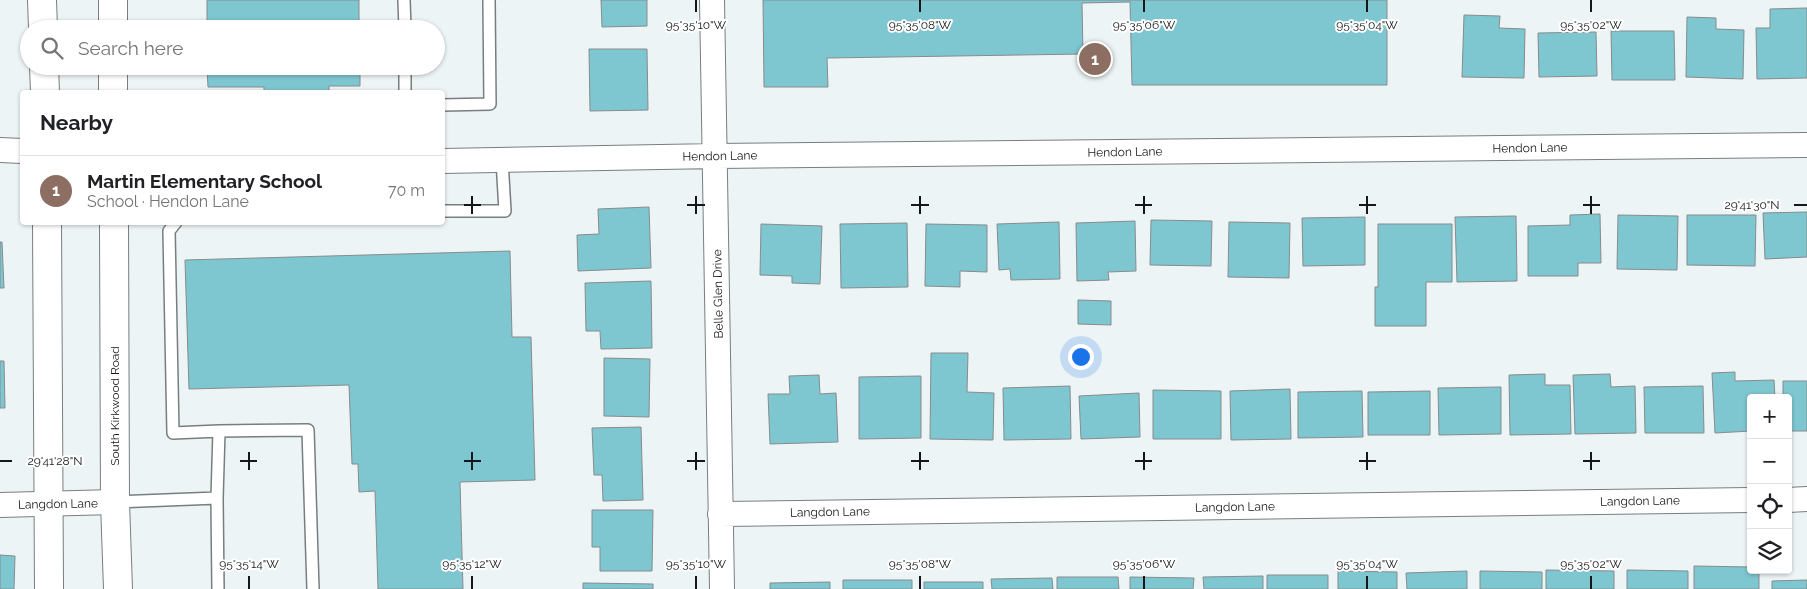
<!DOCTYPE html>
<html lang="en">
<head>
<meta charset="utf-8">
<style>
	:root { --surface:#fff; --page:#f6f6f6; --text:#202124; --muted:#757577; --line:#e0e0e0; --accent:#d93025 }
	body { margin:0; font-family:Raleway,sans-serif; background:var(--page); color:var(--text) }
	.controls { position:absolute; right:15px; bottom:15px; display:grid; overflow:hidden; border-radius:5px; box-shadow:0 1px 4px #0004 }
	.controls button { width:45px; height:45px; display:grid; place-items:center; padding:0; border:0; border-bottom:1px solid var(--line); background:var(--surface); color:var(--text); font:25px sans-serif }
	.you { position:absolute; left:1080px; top:356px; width:18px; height:18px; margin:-12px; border:4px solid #fff; border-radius:50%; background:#1a73e8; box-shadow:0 0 0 8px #1a73e833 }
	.badge { display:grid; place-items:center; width:32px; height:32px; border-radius:50%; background:var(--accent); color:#fff; font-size:16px; font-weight:700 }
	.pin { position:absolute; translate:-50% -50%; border:2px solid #fff; box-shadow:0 1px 5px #0006 }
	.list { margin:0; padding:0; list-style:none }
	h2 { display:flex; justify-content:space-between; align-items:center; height:65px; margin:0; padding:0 20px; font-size:21px }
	h2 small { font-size:16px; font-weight:400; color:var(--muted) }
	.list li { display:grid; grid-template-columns:32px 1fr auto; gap:15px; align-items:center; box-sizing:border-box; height:70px; padding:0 20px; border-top:1px solid var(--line) }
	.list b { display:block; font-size:19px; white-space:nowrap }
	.list p { margin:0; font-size:16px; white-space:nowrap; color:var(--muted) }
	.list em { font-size:16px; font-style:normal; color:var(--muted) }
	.icon { flex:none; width:28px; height:28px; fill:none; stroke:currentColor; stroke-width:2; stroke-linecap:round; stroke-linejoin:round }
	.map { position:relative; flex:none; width:1807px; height:589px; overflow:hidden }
	.search { position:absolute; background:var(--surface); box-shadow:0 1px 4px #0004; left:20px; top:20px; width:425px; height:55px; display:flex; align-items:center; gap:12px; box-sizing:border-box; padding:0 18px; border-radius:28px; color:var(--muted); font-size:19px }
	.panel { position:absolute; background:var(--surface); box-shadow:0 1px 4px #0004; left:20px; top:90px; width:425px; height:135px; border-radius:5px }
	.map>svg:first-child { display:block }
</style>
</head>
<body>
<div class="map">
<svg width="1807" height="589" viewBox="0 0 1807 589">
	<rect width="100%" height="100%" fill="#edf4f5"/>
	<!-- building -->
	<path fill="#7ec6d0" stroke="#868c8d" d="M207 0H359V29H207Z
		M601 0H647V26L602 27Z
		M763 0H1387V85H1132L1130 2 1082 3 1083 54 827 58 828 87H764Z
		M1807 8V78L1757 79 1756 28H1770V9Z
		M1464 15 1500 16 1499 28 1525 29 1524 78 1462 77Z
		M1687 17 1716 18V29L1744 30 1743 79 1686 77Z
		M1611 31H1674L1675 80H1612Z
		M1596 32 1597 76 1539 77 1538 33Z
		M589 49H647L648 110 590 111Z
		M207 66H360V86H329V92H264V87H208Z
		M649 207 651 268 578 271 577 235 599 234 598 209Z
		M1807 212V257L1765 259 1763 213Z
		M1600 214 1601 263H1578V276H1528V226L1570 225V215Z
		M1618 215 1678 216 1677 270 1617 269Z
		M1687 215H1756L1755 266 1687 265Z
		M1516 216 1517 281 1457 282 1455 217Z
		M1365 217V265L1303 266 1302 218Z
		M1151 220 1212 221 1211 266 1150 265Z
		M1135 221 1136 271 1108 272 1109 280 1077 281 1076 223Z
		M1059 222 1060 279 1011 280 1010 269 999 270 997 224Z
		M1229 222 1290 223 1289 278 1228 277Z
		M907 223 908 287 841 288 840 224Z
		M761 224 822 226 820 284 792 283V276L760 275Z
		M926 224 987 225V272L960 271V287L925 286Z
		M1378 224H1452V282H1426V326H1375V287H1378Z
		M0 242H2L4 288H0Z
		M510 251 512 337H531L535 480 460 482 463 589H378L375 491 359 492 358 464H352L349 385 189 389 185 260Z
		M651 281 652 348 601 349 600 331H586L585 283Z
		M1078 300 1111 301V325L1078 324Z
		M931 353H968L967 392 994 393 993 440 930 439Z
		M604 358 650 359 649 417 604 416Z
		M0 361H4L5 408H0Z
		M1735 372V381L1774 380 1775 398H1751V431L1715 433 1712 373Z
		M1545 374V385H1570L1571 434 1510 435 1509 375Z
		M1610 374 1611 387 1635 386 1636 433 1575 434 1573 375Z
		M819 375 820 394 836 393 838 442 770 444 768 394H790L789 376Z
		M921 376V438L859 439V377Z
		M1783 381H1807V431H1788V398H1783Z
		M1070 386 1071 439 1004 440 1003 388Z
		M1703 386 1704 433H1645L1644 387Z
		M1501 387V434L1439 435 1438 388Z
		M1290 389 1291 439 1231 440 1230 391Z
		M1153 390 1221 391V439H1153Z
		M1362 391 1363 437 1298 438V392Z
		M1430 391V435H1368V392Z
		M1139 393 1140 437 1081 439 1079 396Z
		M641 427 643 500 603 501 602 475H594L592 428Z
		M592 510H653L652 571H600V547H592Z
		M0 555 15 556 14 589H0Z
		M1694 566 1751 567V570H1759V589H1694Z
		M1546 570 1614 571V589H1546Z
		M1627 570 1688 571V589H1627Z
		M1338 571 1397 572V589H1338Z
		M1467 571V589H1407L1406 573Z
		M1480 571 1542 572V589H1480Z
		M1267 575H1328V589H1267Z
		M1263 576V589H1204L1203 577Z
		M1057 577H1118L1119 589H1057Z
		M1130 577 1194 578 1193 589H1130Z
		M1052 578 1053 589H992L991 579Z
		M843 580H912V589H843Z
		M1807 580V589H1772V581Z
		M830 582V589H770V583Z
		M924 582H983V589H924Z
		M583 583 653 584V589H583Z"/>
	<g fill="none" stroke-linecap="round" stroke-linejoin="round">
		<!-- service casing -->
		<g stroke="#787e7f" stroke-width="14">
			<path id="service" d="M404 0 405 29
				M405 66V92
				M442 105 490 104 489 0
				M442 211H505L502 160
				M176 222 169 231 173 433 219 431 217 498 218 589
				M219 431 308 430 313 589
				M115 502 217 498"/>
		</g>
		<!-- minor casing -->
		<g stroke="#787e7f" stroke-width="26">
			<path id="minor" d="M712 0 722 589
				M0 150 22 151
				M442 161 716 156 1807 145
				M1788 500 1807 499
				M0 505 115 502
				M720 514 1751 500"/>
		</g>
		<!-- secondary casing -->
		<g stroke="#787e7f" stroke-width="30">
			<path id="secondary" d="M42 0 43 29
				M113 0V29
				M44 66 45 92
				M113 66V92
				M47 222 49 589
				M114 222 115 502 118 589"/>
		</g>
		<!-- service -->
		<use href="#service" stroke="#fff" stroke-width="11"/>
		<!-- minor -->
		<use href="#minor" stroke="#fff" stroke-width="24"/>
		<!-- secondary -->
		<use href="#secondary" stroke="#fff" stroke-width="28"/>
	</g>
	<!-- ticks -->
	<path fill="none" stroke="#151718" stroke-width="2" d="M696 0V12M920 0V12M1144 0V12M1367 0V12M1591 0V12M472 196V214M696 196V214M920 196V214M1144 196V214M1367 196V214M1591 196V214M464 205H481M687 205H705M911 205H929M1135 205H1152M1359 205H1376M1583 205H1600M1794 205H1807M249 452V470M472 452V470M696 452V470M920 452V470M1144 452V470M1367 452V470M1591 452V470M0 461H12M240 461H257M464 461H481M687 461H705M911 461H929M1135 461H1152M1359 461H1376M1583 461H1600M249 576V589M472 576V589M696 576V589M920 576V589M1144 576V589M1367 576V589M1591 576V589"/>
	<g text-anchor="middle" stroke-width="4" stroke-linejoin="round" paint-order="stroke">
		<!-- street labels -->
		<g font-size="12" fill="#151718" stroke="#fff">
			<text transform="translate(1530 148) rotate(-1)" y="4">Hendon Lane</text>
			<text transform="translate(1125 152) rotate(-1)" y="4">Hendon Lane</text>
			<text transform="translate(720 156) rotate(-1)" y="4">Hendon Lane</text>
			<text transform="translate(718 294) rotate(-91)" y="4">Belle Glen Drive</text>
			<text transform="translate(115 406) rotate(-90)" y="4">South Kirkwood Road</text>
			<text transform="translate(1640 501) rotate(-1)" y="4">Langdon Lane</text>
			<text transform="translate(58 504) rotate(-1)" y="4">Langdon Lane</text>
			<text transform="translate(1235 507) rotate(-1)" y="4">Langdon Lane</text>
			<text transform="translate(830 512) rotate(-1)" y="4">Langdon Lane</text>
		</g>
	</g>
	<g font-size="12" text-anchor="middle" fill="#151718" stroke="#fff" stroke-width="4" stroke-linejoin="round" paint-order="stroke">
		<text x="696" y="29">95°35'10"W</text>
		<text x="920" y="29">95°35'08"W</text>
		<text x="1144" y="29">95°35'06"W</text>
		<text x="1367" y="29">95°35'04"W</text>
		<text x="1591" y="29">95°35'02"W</text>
		<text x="1752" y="209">29°41'30"N</text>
		<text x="55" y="465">29°41'28"N</text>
		<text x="249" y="568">95°35'14"W</text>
		<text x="472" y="568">95°35'12"W</text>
		<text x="696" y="568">95°35'10"W</text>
		<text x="920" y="568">95°35'08"W</text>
		<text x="1144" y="568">95°35'06"W</text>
		<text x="1367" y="568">95°35'04"W</text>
		<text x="1591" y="568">95°35'02"W</text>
	</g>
</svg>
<div class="controls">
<button>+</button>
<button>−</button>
<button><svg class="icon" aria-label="locate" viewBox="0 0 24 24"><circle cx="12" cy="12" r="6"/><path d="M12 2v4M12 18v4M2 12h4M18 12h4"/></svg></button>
<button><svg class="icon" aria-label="layers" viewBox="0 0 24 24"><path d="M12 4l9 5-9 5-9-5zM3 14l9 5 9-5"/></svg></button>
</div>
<div class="you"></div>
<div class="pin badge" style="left:1095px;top:59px;background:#8d6e63">1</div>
<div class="search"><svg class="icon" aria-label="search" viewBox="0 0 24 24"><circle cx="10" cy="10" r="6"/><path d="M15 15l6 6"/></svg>Search here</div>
<section class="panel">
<h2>Nearby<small></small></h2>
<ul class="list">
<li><span class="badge" style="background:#8d6e63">1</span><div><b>Martin Elementary School</b><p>School · Hendon Lane</p></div><em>70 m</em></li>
</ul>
</section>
</div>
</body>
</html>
